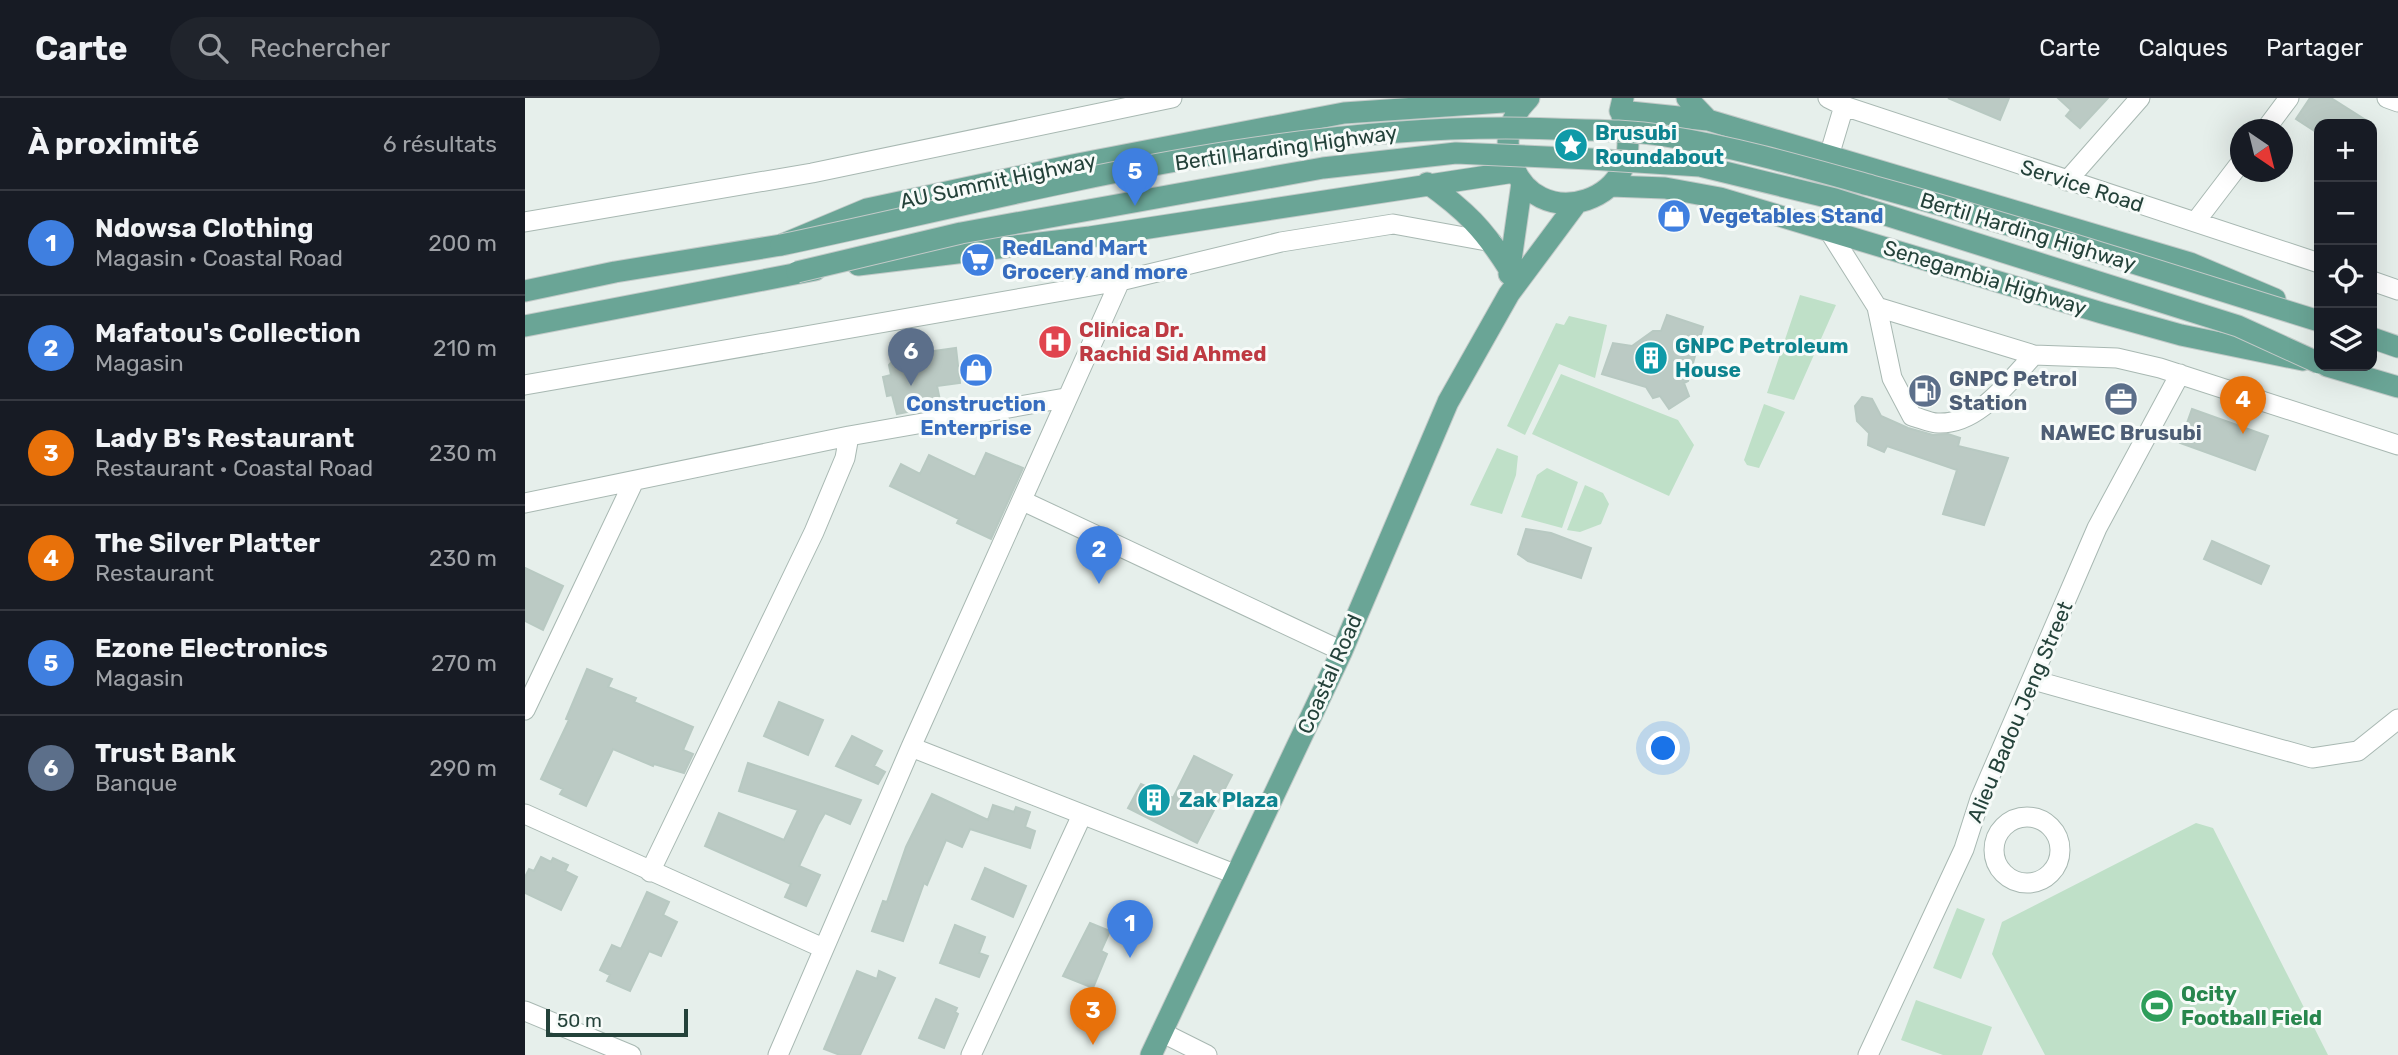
<!DOCTYPE html>
<html lang="fr">
<head>
<meta charset="utf-8">
<style>
	:root { --surface:#171b24; --page:#20242c; --text:#f1f3f6; --muted:#9ea1a6; --line:#363941; --accent:#1a73e8 }
	body { margin:0; font-family:Rubik,sans-serif; background:var(--page); color:var(--text) }
	.controls { position:absolute; right:21px; top:21px; display:grid; overflow:hidden; border-radius:14px; box-shadow:0 7px 28px #0002 }
	.controls button { width:63px; height:63px; display:grid; place-items:center; padding:0; border:0; border-bottom:2px solid var(--line); background:var(--surface); color:var(--text); font:35px sans-serif }
	.compass { position:absolute; left:1705px; top:21px; width:63px; height:63px; border-radius:50%; background:var(--surface); box-shadow:0 7px 28px #0002; rotate:145deg }
	.scale { position:absolute; left:21px; bottom:18px; width:142px; box-sizing:border-box; padding-left:7px; border:4px solid #24423a; border-top:0; font-size:19px; line-height:24px; white-space:nowrap; color:#24423a; -webkit-text-stroke:5px #f7fbf9; paint-order:stroke }
	.you { position:absolute; left:1139px; top:651px; width:24px; height:24px; margin:-18px; border:5px solid #fff; border-radius:50%; background:#1a73e8; box-shadow:0 0 0 10px #1a73e833 }
	.badge { display:grid; place-items:center; width:46px; height:46px; border-radius:50%; background:var(--accent); color:#fff; font-size:23px; font-weight:700 }
	.pin { position:absolute; translate:-50% -58px; filter:drop-shadow(0 2px 4px #0008) }
	.pin::after { content:''; position:absolute; top:37px; width:24px; height:21px; background:inherit; clip-path:polygon(0 0,100% 0,50% 100%) }
	.list { margin:0; padding:0; list-style:none }
	h2 { display:flex; justify-content:space-between; align-items:center; height:91px; margin:0; padding:0 28px; font-size:30px }
	h2 small { font-size:23px; font-weight:400; color:var(--muted) }
	.list li { display:grid; grid-template-columns:46px 1fr auto; gap:21px; align-items:center; box-sizing:border-box; height:105px; padding:0 28px; border-top:2px solid var(--line) }
	.list b { display:block; font-size:26px; white-space:nowrap }
	.list p { margin:0; font-size:23px; white-space:nowrap; color:var(--muted) }
	.list em { font-size:23px; font-style:normal; color:var(--muted) }
	.icon { flex:none; width:38px; height:38px; fill:none; stroke:currentColor; stroke-width:2; stroke-linecap:round; stroke-linejoin:round }
	.map { position:relative; flex:none; width:1873px; height:957px; overflow:hidden }
	header { display:flex; align-items:center; gap:42px; box-sizing:border-box; height:98px; padding:0 35px; background:var(--surface); border-bottom:2px solid var(--line) }
	header strong { font-size:33px }
	nav { display:flex; gap:38px; margin-inline-start:auto; font-size:24px }
	.search { width:490px; height:63px; background:var(--page); display:flex; align-items:center; gap:18px; box-sizing:border-box; padding:0 24px; border-radius:38px; color:var(--muted); font-size:26px }
	main { display:flex }
	aside { flex:1; background:var(--surface) }
	.map>svg:first-child { display:block }
</style>
</head>
<body>
<header>
<strong>Carte</strong>
<div class="search"><svg class="icon" aria-label="search" viewBox="0 0 24 24"><circle cx="10" cy="10" r="6"/><path d="M15 15l6 6"/></svg>Rechercher</div>
<nav><a>Carte</a><a>Calques</a><a>Partager</a></nav>
</header>
<main>
<aside>
<h2>À proximité<small>6 résultats</small></h2>
<ul class="list">
<li><span class="badge" style="background:#3f7fe0">1</span><div><b>Ndowsa Clothing</b><p>Magasin · Coastal Road</p></div><em>200 m</em></li>
<li><span class="badge" style="background:#3f7fe0">2</span><div><b>Mafatou's Collection</b><p>Magasin</p></div><em>210 m</em></li>
<li><span class="badge" style="background:#e8710a">3</span><div><b>Lady B's Restaurant</b><p>Restaurant · Coastal Road</p></div><em>230 m</em></li>
<li><span class="badge" style="background:#e8710a">4</span><div><b>The Silver Platter</b><p>Restaurant</p></div><em>230 m</em></li>
<li><span class="badge" style="background:#3f7fe0">5</span><div><b>Ezone Electronics</b><p>Magasin</p></div><em>270 m</em></li>
<li><span class="badge" style="background:#5c6f8a">6</span><div><b>Trust Bank</b><p>Banque</p></div><em>290 m</em></li>
</ul>
</aside>
<div class="map">
<svg width="1873" height="957" viewBox="0 0 1873 957">
	<rect width="100%" height="100%" fill="#e6efeb"/>
	<!-- green -->
	<path fill="#bfe0c8" d="M1275 197 1311 207 1269 302 1242 295Z
		M1044 218 1082 227 1070 280 1034 266 1000 337 982 328 1031 225 1039 227Z
		M1036 276 1153 322 1169 347 1144 398 1007 336Z
		M1239 306 1260 314 1234 370 1222 367 1219 362Z
		M972 350 993 358 991 377 977 416 945 407Z
		M1022 370 1053 384 1037 430 996 419 1012 377Z
		M1060 387 1078 395 1084 406 1076 426 1055 434 1042 432Z
		M1671 725 1688 730 1803 957H1520L1467 856 1477 824Z
		M1432 810 1460 821 1436 881 1408 870Z
		M1391 902 1467 929 1457 957H1418L1376 942Z"/>
	<!-- building -->
	<path fill="#bbcac4" stroke="#b8c9c2" stroke-width="2" d="M1423 0H1484L1475 22Z
		M1533 0H1583L1555 30 1541 18 1546 12Z
		M1785 0H1806L1847 26H1794V36L1771 21Z
		M1142 217 1178 229 1163 283 1159 285 1164 298 1144 311 1135 298 1128 300 1121 289 1077 276 1088 245 1107 248 1128 233H1136Z
		M431 250 435 285 412 288 416 307 372 316 367 297 362 298 358 279 366 277 364 267 371 258 382 253 395 255Z
		M1337 299 1347 301 1356 318 1383 330 1408 337 1423 336 1435 340 1433 348 1483 360 1459 427 1418 416 1432 372 1362 348 1359 354 1343 347 1344 335 1332 323 1330 308Z
		M1667 311 1743 338 1730 372 1655 345Z
		M461 355 498 370 466 441 432 425 434 421 365 388 376 366 395 376 404 357 450 379Z
		M1001 431 1026 435 1066 450 1056 480 1003 463 993 456Z
		M1687 443 1744 468 1736 486 1679 461Z
		M0 470 38 488 18 532 0 523Z
		M62 571 87 581 83 589 111 600 109 604 168 629 158 652 168 656 159 675 129 666 128 668 88 651 61 708 35 696 38 691 16 681 44 622 41 621Z
		M254 604 298 622 283 657 239 638Z
		M327 638 357 653 349 668 360 674 353 686 311 668Z
		M669 658 707 677 672 745 603 710 616 686 648 700Z
		M223 665 336 702 325 726 300 715 293 727 274 768 295 777 281 808 260 799 266 786 180 748 194 715 259 742 273 712 214 693Z
		M407 696 463 722 468 707 489 714 491 709 505 714 500 729 510 733 505 750 445 731 437 749 421 742 402 787 399 785 378 843 347 833 358 803 362 804 381 749Z
		M16 759 26 764 28 760 43 767 40 773 52 779 36 812 0 795V779L4 771 9 773Z
		M460 770 501 788 488 819 447 801Z
		M122 794 144 804 138 817 152 824 136 858 124 853 105 893 82 883 85 877 75 872 87 847 96 851Z
		M565 825 585 833 576 853 582 856 568 890 538 878Z
		M430 827 460 839 454 855 463 858 454 879 415 865Z
		M332 873 352 881 354 873 370 880 335 957H315L299 951Z
		M411 901 432 910 430 914 433 916 419 950 394 940Z"/>
	<g fill="none" stroke-linecap="round" stroke-linejoin="round">
		<!-- minor casing -->
		<g stroke="#a8b8b2" stroke-width="21">
			<path id="minor" d="M1303 0 1319 8 1794 165
				M1862 0 1873 4
				M1740 32 1764 0
				M1304 58 1319 8
				M1542 83 1615 0
				M1671 123 1716 64
				M0 124 287 75 647 0
				M1304 133 1352 209 1509 257 1592 260 1635 270 1873 347
				M1847 183 1873 192
				M1352 209 1367 280 1387 318C1395 320 1405 325 1413 325 1453 327 1484 283 1509 257
				M0 287 595 183 756 144 868 126 967 144
				M498 403 817 553
				M0 405 324 338 540 300
				M1508 582 1787 660 1833 653 1873 621
				M0 612 109 383
				M386 649 712 777
				M0 716 298 850
				M1469 752a33 33 0 1 1 66 0a33 33 0 1 1-66 0Z
				M125 774 289 434 320 360 324 338
				M0 913 106 957
				M636 934 682 957
				M253 957 386 649 595 183
				M446 957 557 717
				M1343 957 1439 751 1455 701 1572 430 1655 276"/>
		</g>
		<!-- major casing -->
		<g stroke="#c2cac8" stroke-width="23">
			<path id="major" d="M1004 0C988 16 979 36 985 58 1006 143 1131 103 1097 18
				M1098 0 1095 13 1183 22 1665 165 1750 201
				M1162 0 1183 22
				M902 85C940 112 959 131 984 171
				M1086 88 1140 90 1195 100 1577 215 1656 237 1778 262
				M333 167 565 139 989 74
				M984 176 997 85
				M0 193 90 174 256 147 342 111 548 67 819 15 978 4 994 0
				M0 228 290 172
				M1847 240 1873 249
				M1802 268 1873 289
				M626 957 817 553 923 304 984 196 1051 106"/>
		</g>
		<!-- minor -->
		<use href="#minor" stroke="#fff" stroke-width="19"/>
		<!-- major -->
		<use href="#major" stroke="#6aa596" stroke-width="21"/>
		<!-- major-bridge casing -->
		<g stroke="#c2cac8" stroke-width="23" stroke-linecap="butt">
			<path id="major-bridge" d="M256 147C510 93 768 21 1029 31 1065 32 1104 32 1140 38 1210 49 1279 69 1347 88 1497 129 1646 177 1794 223
				M272 174 436 135 798 70 931 55 1065 61 1175 68 1310 101 1713 228 1794 265"/>
		</g>
		<!-- major-bridge -->
		<use href="#major-bridge" stroke="#6aa596" stroke-width="21"/>
	</g>
	<!-- icons -->
	<defs>
		<g id="sight-disc" transform="scale(1.75)"><circle r="9.5" fill="#0f9aa8" stroke="#f7fbf9"/><path d="M0-6L1.8-2.2L6-1.7L2.9 1.2L3.7 5.4L0 3.3L-3.7 5.4L-2.9 1.2L-6-1.7L-1.8-2.2Z" fill="#fff"/></g>
		<g id="shop-disc" transform="scale(1.75)"><circle r="9.5" fill="#3f7fe0" stroke="#f7fbf9"/><path d="M-5-2.5h2.3a2.7 3.5 0 0 1 5.4 0H5L5.5 6h-11ZM-1.5-2.5h3a1.5 2.3 0 0 0-3 0Z" fill="#fff"/></g>
		<g id="supermarket-disc" transform="scale(1.75)"><circle r="9.5" fill="#3f7fe0" stroke="#f7fbf9"/><path d="M-6-5.5h2.5l.6 2H6L4.5 2H-2.5L-4.4-4H-6ZM-1.5 3.2a1.3 1.3 0 1 0 .1 0ZM3 3.2a1.3 1.3 0 1 0 .1 0Z" fill="#fff"/></g>
		<g id="hospital-disc" transform="scale(1.75)"><circle r="9.5" fill="#e0444e" stroke="#f7fbf9"/><path d="M-5-5h3v3.5h4V-5h3V5h-3V1.5h-4V5h-3Z" fill="#fff"/></g>
		<g id="building-disc" transform="scale(1.75)"><circle r="9.5" fill="#0f9aa8" stroke="#f7fbf9"/><path d="M-4-6H4V6H1V3H-1V6H-4ZM-2.5-4.3h1.7v1.8h-1.7ZM.8-4.3h1.7v1.8H.8ZM-2.5-1h1.7V.8h-1.7ZM.8-1h1.7V.8H.8Z" fill="#fff"/></g>
		<g id="fuel-disc" transform="scale(1.75)"><circle r="9.5" fill="#5c6f8a" stroke="#f7fbf9"/><path d="M-5.5-6h7V0h2V4h1.3V-2.5L3-4.5l.8-.8L6-3V5H2.5V1h-1V6h-7ZM-4.2-4.7v3.2H.2V-4.7Z" fill="#fff"/></g>
		<g id="office-disc" transform="scale(1.75)"><circle r="9.5" fill="#5c6f8a" stroke="#f7fbf9"/><path d="M-6-3h4V-5.5h4V-3h4V5H-6ZM-1-4.5V-3h2v-1.5ZM-6 0V1H6V0Z" fill="#fff"/></g>
		<g id="stadium-disc" transform="scale(1.75)"><circle r="9.5" fill="#2e9e5b" stroke="#f7fbf9"/><path d="M0-5a6.5 5 0 1 0 0 10a6.5 5 0 1 0 0-10ZM-3.5-1.8h7v3.6h-7Z" fill="#fff"/></g>
	</defs>
	<g fill-rule="evenodd">
		<use href="#sight-disc" x="1046" y="47"/>
		<use href="#shop-disc" x="1149" y="118"/>
		<use href="#supermarket-disc" x="453" y="162"/>
		<use href="#hospital-disc" x="530" y="244"/>
		<use href="#building-disc" x="1126" y="260"/>
		<use href="#shop-disc" x="451" y="272"/>
		<use href="#fuel-disc" x="1400" y="293"/>
		<use href="#office-disc" x="1596" y="301"/>
		<use href="#building-disc" x="629" y="702"/>
		<use href="#stadium-disc" x="1632" y="908"/>
	</g>
	<g text-anchor="middle" stroke-width="6" stroke-linejoin="round" paint-order="stroke">
		<!-- culture labels -->
		<g font-size="21" font-weight="bold" fill="#0d838f" stroke="#f7fbf9" text-anchor="start">
			<text x="1070" y="42">Brusubi<tspan x="1070" dy="24">Roundabout</tspan></text>
			<text x="1150" y="255">GNPC Petroleum<tspan x="1150" dy="24">House</tspan></text>
			<text x="654" y="709">Zak Plaza</text>
		</g>
		<!-- street labels -->
		<g font-size="21" fill="#24423a" stroke="#f7fbf9">
			<text transform="translate(761 50) rotate(-8)" y="7">Bertil Harding Highway</text>
			<text transform="translate(473 83) rotate(-12)" y="7">AU Summit Highway</text>
			<text transform="translate(1557 88) rotate(18)" y="7">Service Road</text>
			<text transform="translate(1503 134) rotate(17)" y="7">Bertil Harding Highway</text>
			<text transform="translate(1460 180) rotate(17)" y="7">Senegambia Highway</text>
			<text transform="translate(805 576) rotate(-66)" y="7">Coastal Road</text>
			<text transform="translate(1495 614) rotate(-67)" y="7">Alieu Badou Jeng Street</text>
		</g>
		<!-- shop labels -->
		<g font-size="21" font-weight="bold" fill="#366cbe" stroke="#f7fbf9" text-anchor="start">
			<text x="1174" y="125">Vegetables Stand</text>
			<text x="477" y="157">RedLand Mart<tspan x="477" dy="24">Grocery and more</tspan></text>
			<text x="451" y="313" text-anchor="middle">Construction<tspan x="451" dy="24">Enterprise</tspan></text>
		</g>
		<!-- health labels -->
		<g font-size="21" font-weight="bold" fill="#be3a42" stroke="#f7fbf9" text-anchor="start">
			<text x="554" y="239">Clinica Dr.<tspan x="554" dy="24">Rachid Sid Ahmed</tspan></text>
		</g>
		<!-- service labels -->
		<g font-size="21" font-weight="bold" fill="#4e5e75" stroke="#f7fbf9" text-anchor="start">
			<text x="1424" y="288">GNPC Petrol<tspan x="1424" dy="24">Station</tspan></text>
			<text x="1596" y="342" text-anchor="middle">NAWEC Brusubi</text>
		</g>
		<!-- leisure labels -->
		<g font-size="21" font-weight="bold" fill="#27864d" stroke="#f7fbf9" text-anchor="start">
			<text x="1656" y="903">Qcity<tspan x="1656" dy="24">Football Field</tspan></text>
		</g>
	</g>
</svg>
<div class="controls">
<button>+</button>
<button>−</button>
<button><svg class="icon" aria-label="locate" viewBox="0 0 24 24"><circle cx="12" cy="12" r="6"/><path d="M12 2v4M12 18v4M2 12h4M18 12h4"/></svg></button>
<button><svg class="icon" aria-label="layers" viewBox="0 0 24 24"><path d="M12 4l9 5-9 5-9-5zM3 14l9 5 9-5"/></svg></button>
</div>
<svg class="compass" viewBox="-18 -18 36 36"><path d="M0-13l5 13h-10z" fill="#e53935"/><path d="M0 13l5-13h-10z" fill="#9ea1a6"/></svg>
<div class="scale">50 m</div>
<div class="you"></div>
<div class="pin badge" style="left:605px;top:860px;background:#3f7fe0">1</div>
<div class="pin badge" style="left:574px;top:486px;background:#3f7fe0">2</div>
<div class="pin badge" style="left:568px;top:947px;background:#e8710a">3</div>
<div class="pin badge" style="left:1718px;top:336px;background:#e8710a">4</div>
<div class="pin badge" style="left:610px;top:108px;background:#3f7fe0">5</div>
<div class="pin badge" style="left:386px;top:288px;background:#5c6f8a">6</div>
</div>
</main>
</body>
</html>
